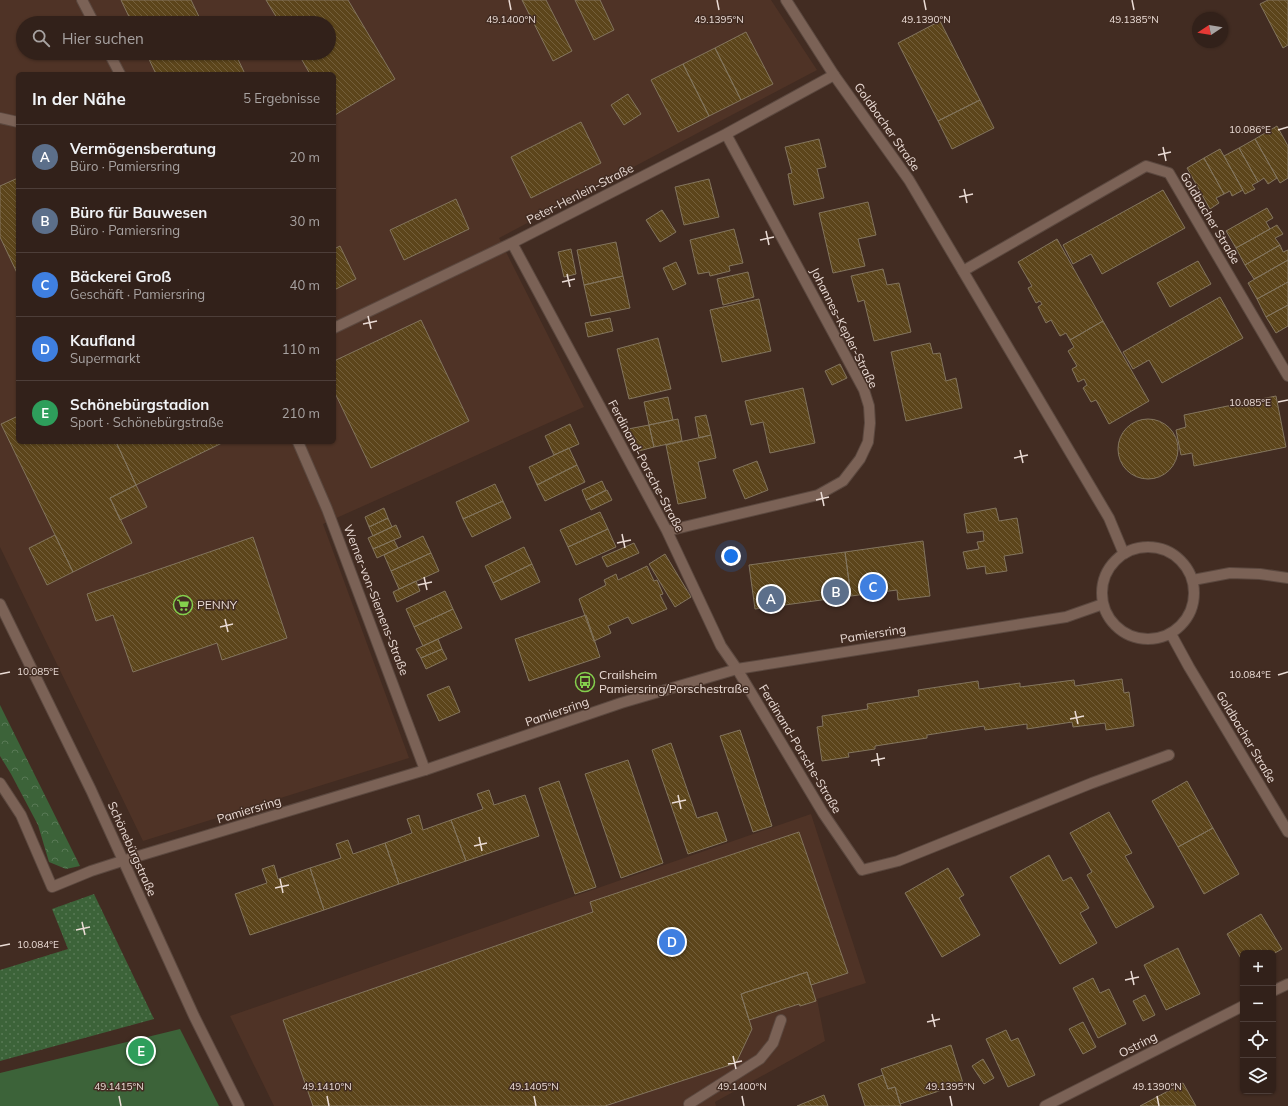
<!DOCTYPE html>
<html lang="de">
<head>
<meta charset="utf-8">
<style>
	:root { --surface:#32211a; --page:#3a2923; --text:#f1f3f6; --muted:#a8a3a2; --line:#4d3e39; --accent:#84cf4d }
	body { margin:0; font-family:Mulish,sans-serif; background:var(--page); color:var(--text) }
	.controls { position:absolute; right:12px; bottom:12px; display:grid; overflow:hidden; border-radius:6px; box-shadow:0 1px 3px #0004 }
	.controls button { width:36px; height:36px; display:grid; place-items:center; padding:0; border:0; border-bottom:1px solid var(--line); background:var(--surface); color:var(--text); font:20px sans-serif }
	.compass { position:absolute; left:1192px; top:12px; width:36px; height:36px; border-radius:50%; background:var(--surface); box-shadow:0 1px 3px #0004; rotate:258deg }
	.you { position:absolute; left:731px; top:556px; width:14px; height:14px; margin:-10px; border:3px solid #fff; border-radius:50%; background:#1a73e8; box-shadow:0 0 0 6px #1a73e833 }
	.badge { display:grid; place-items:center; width:26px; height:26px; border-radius:50%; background:var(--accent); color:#fff; font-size:13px; font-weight:700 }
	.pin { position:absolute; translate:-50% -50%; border:2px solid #fff; box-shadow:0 1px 4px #0006 }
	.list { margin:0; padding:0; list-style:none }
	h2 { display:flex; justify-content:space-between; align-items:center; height:52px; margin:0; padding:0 16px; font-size:17px }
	h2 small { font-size:13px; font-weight:400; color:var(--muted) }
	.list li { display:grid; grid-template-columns:26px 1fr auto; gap:12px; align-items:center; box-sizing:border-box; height:64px; padding:0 16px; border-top:1px solid var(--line) }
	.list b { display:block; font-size:15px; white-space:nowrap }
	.list p { margin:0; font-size:13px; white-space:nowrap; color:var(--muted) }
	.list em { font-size:13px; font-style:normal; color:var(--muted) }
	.icon { flex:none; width:22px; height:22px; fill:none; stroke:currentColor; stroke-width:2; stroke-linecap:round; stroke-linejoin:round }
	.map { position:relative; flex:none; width:1288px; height:1106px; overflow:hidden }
	.search { position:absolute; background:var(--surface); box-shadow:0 1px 3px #0004; left:16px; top:16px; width:320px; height:44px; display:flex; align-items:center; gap:10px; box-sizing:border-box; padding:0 14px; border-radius:22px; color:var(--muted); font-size:15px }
	.panel { position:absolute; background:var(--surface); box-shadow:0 1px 3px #0004; left:16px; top:72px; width:320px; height:372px; border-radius:6px }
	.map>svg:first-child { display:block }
</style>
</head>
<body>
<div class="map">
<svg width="1288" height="1106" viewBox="0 0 1288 1106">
	<defs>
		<pattern id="grass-dots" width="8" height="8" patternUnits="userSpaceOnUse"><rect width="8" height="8" fill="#3c6339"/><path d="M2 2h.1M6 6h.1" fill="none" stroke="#587955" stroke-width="1.8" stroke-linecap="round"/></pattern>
		<pattern id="forest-crowns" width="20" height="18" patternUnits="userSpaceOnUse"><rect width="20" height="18" fill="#3c6339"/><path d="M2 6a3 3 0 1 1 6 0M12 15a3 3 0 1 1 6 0" fill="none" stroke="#587955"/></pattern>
		<pattern id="building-back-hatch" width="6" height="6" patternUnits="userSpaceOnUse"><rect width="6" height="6" fill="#5c451b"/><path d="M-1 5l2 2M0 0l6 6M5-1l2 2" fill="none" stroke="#745f3b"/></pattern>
	</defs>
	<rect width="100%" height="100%" fill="#422c22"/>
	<!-- built -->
	<path fill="#4f3326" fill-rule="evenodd" d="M0 0H771L817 70 499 238 584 407 323 524 409 758 143 841 0 547ZM23 23H329V53H23ZM18 74H334V442H18Z
		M811 814 866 983 817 999 825 1041 715 1102 716 1106H274L230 1016Z"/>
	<!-- grass -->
	<path fill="url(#grass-dots)" d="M94 894 154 1019 0 1061V970L68 949 52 909Z"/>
	<!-- forest -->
	<path fill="url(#forest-crowns)" d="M0 705 80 866 66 869 49 862 38 825 11 774 0 756Z"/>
	<!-- garden -->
	<path fill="#3c6339" d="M180 1029 219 1106H0V1073Z"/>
	<!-- building -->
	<path fill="url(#building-back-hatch)" stroke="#83755e" d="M121 0H191L202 23H132Z
		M266 0H348L395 79 335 115 334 74H310L298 53H329V23H280Z
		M522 0H546L572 51 553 61Z
		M575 0H600L614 30 594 40Z
		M1268 0H1288V45L1283 48 1260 4Z
		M940 21 980 100 938 121 898 43Z
		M746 32 773 84 741 100 715 48Z
		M715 48 741 100 709 116 683 64Z
		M146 53H235L245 74H156Z
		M683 64 709 116 678 132 651 80Z
		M628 94 641 114 624 125 611 105Z
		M980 100 994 128 952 149 938 121Z
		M581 122 601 163 531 198 511 157Z
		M1277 126 1288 146V178L1280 183 1255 139Z
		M819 139 826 167 817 169 824 198 794 205 788 174 792 173 785 147Z
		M1255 139 1277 178 1268 184 1264 178 1258 182 1239 148Z
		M1239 148 1258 182 1252 185 1255 189 1245 194 1224 156Z
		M1220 149 1243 190 1232 196 1230 191 1224 194 1204 158Z
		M1204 158 1224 194 1216 198 1219 203 1210 209 1187 168Z
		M18 178V275L0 237V186Z
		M709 179 719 217 684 225 675 187Z
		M1163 190 1185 228 1102 274 1091 254 1073 264 1063 245Z
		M456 199 469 229 404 260 390 230Z
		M868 202 876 235 858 239 865 266 833 273 819 213Z
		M1267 208 1273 218 1266 222 1270 229 1236 248 1226 231Z
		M662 210 676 232 660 242 646 220Z
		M1277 225 1283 234 1275 238 1280 245 1245 265 1236 248Z
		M734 229 743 263 729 266 730 271 710 276 709 272 698 274 690 240Z
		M1057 239 1103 321 1070 340 1066 333 1060 336 1051 320 1046 323 1038 307 1042 304 1040 301 1036 303 1028 288 1032 286 1018 262Z
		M616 242 623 276 584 285 577 250Z
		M1280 245 1283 252 1288 250V260L1254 279 1245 265Z
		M340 246 356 279 334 290V249Z
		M571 249 576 274 564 277 558 252Z
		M1288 260V282L1257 299 1248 283Z
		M1198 261 1211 284 1170 307 1157 283Z
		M676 262 686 284 673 290 663 268Z
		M883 269 887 285 899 283 911 332 874 341 864 300 858 302 851 276Z
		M748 272 754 297 723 305 717 279Z
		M623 276 630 308 591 316 584 285Z
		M1288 282V305L1266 317 1257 299Z
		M1220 297 1243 338 1162 383 1149 360 1133 369 1123 352Z
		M759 299 771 351 722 362 710 310Z
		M1288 305V326L1276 333 1266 317Z
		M610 318 613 331 588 337 585 323Z
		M421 320 469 421 371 468 334 391V361Z
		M1103 321 1149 401 1109 424 1096 400 1091 402 1083 388 1087 385 1084 379 1078 382 1072 369 1077 366 1068 351 1074 347 1070 340Z
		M658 338 671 389 629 399 617 349Z
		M930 343 933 354 940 353 946 381 956 378 962 408 906 421 891 352Z
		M840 364 847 378 832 385 825 371Z
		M803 388 815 443 770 453 763 422 751 425 745 401Z
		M1276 396 1286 447 1194 466 1192 453 1181 455 1176 430 1186 427 1184 415Z
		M668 397 673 420 649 425 644 402Z
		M706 415 711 435 699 438 695 417Z
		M18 416V442H116L136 485 110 498 132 543 73 572 1 424Z
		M678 419 682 441 654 447 649 425Z
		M1118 449a30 30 0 1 1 60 0a30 30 0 1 1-60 0Z
		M570 424 579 444 554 455 545 436Z
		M649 425 654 447 639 451 628 429Z
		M711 435 716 458 698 462 706 498 678 504 666 445Z
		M116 442H224L136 485Z
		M569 448 577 465 537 485 529 467Z
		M757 461 768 490 745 499 733 470Z
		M577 465 585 482 545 501 537 485Z
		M602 481 606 490 586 500 582 490Z
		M495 484 503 501 463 519 456 502Z
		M136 485 147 507 120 520 110 498Z
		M607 490 612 500 591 510 586 500Z
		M503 501 511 518 472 537 463 519Z
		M384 508 388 518 369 527 365 517Z
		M996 508 999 521 1017 518 1023 553 1004 556 1007 571 986 574 985 566 967 569 963 552 979 549 977 542 984 541 983 531 967 533 964 514Z
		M600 512 608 529 568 547 560 530Z
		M388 518 392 527 373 536 369 527Z
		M396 525 401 537 373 549 368 538Z
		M608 529 616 547 576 565 568 547Z
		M55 535 73 572 47 585 29 548Z
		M423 536 431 553 391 571 384 555Z
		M253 537 287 638 222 660 217 643 133 672 113 615 96 621 87 594Z
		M394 540 398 548 377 558 373 549Z
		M923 541 930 596 898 600 897 590 851 596 845 552Z
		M634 543 639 553 607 567 602 557Z
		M524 547 532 564 493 583 485 566Z
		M845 552 851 596 755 609 749 565Z
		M431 553 439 571 399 589 391 571Z
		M665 554 691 597 675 607 649 564Z
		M532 564 540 582 501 600 493 583Z
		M647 566 654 581 657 580 663 594 660 595 667 609 632 624 628 617 608 626 611 633 594 641 579 599 606 585 604 580 616 574 618 580Z
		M416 581 420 591 397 602 393 592Z
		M445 591 453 609 414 627 406 609Z
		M453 609 462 628 423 646 414 627Z
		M586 615 600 657 529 681 515 639Z
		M438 639 442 649 421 658 416 649Z
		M442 649 447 659 426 669 421 658Z
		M1122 679 1124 693 1129 692 1134 726 1106 730 1105 723 1073 727 1072 722 1027 729V724L985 730 984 726 927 735V738L875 746V749L848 753 849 757 822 761 817 727 823 726 822 716 868 709 867 704 919 696 918 690 978 681 979 689 1020 683V687L1074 680 1075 686Z
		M449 686 460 712 439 721 427 695Z
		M740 730 772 826 753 832 720 736Z
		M671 743 697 818 717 812 727 841 688 854 652 750Z
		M628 760 663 863 621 878 585 774Z
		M559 781 596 887 575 894 539 788Z
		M1187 781 1213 828 1178 847 1152 801Z
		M489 790 494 805 525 795 539 836 466 861 451 820 483 809 477 794Z
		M1109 812 1132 853 1125 856 1154 907 1116 928 1087 875 1092 872 1070 833Z
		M419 815 423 830 451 820 466 861 399 884 385 843 412 833 407 819Z
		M1213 828 1239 874 1204 894 1178 847Z
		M799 832 848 973 811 985 807 972 741 994 752 1029 736 1063 605 1106H313L283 1020 593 912 590 902Z
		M348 840 353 854 385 843 399 884 324 910 310 868 341 858 336 844Z
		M1049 855 1063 881 1071 877 1089 908 1080 913 1097 943 1060 964 1010 877Z
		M274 865 278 879 310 868 324 910 250 935 235 894 267 883 262 869Z
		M948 868 964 895 959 898 980 935 942 957 905 893Z
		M1261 914 1282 949 1273 954V953H1243V962L1227 934Z
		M1178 948 1200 994 1166 1010 1144 965Z
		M807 972 816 1001 800 1006 799 1004 749 1020 741 994Z
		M1093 978 1100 993 1109 989 1126 1024 1098 1038 1073 988Z
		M1145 995 1155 1015 1143 1021 1133 1001Z
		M1083 1022 1096 1047 1083 1054 1069 1029Z
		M1006 1030 1011 1041 1018 1038 1035 1075 1008 1087 986 1039Z
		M951 1045 963 1083 900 1104 895 1087 888 1089 881 1069Z
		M983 1059 994 1078 984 1084 972 1066Z
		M883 1075 888 1089 895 1087 901 1106H865L858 1084Z
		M1183 1083 1196 1106H1140Z
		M824 1095 828 1106H797Z"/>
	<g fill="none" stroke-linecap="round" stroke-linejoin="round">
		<!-- lane casing -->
		<g stroke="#5b483f" stroke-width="12">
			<path id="lane" d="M0 118 18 122
				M0 783 21 815 52 887 91 871 122 861
				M689 1104 760 1059 773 1043 781 1020"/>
		</g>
		<!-- street casing -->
		<g stroke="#5b483f" stroke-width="12">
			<path id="street" d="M82 0 94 23
				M109 53 120 74
				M512 243 667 531 721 646 737 669 823 813 862 870 898 861 1092 783 1169 755
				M963 271 1146 166 1169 173 1288 376
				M334 328 512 243 726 134 834 75
				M298 442 327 509 425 770
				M667 531 818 495 843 481 860 459 868 442 870 423 869 406 864 390 726 134
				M1193 580 1230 573 1260 574 1288 578
				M1273 991 1288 984
				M1045 1106 1243 1006"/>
		</g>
		<!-- secondary casing -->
		<g stroke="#5b483f" stroke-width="12">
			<path id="secondary" d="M786 0 834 75 909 180 1109 518 1124 554
				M1102 593a46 46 0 1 1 92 0a46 46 0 1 1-92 0Z
				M0 604 91 790 194 1016 239 1106
				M1171 634 1189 667 1288 832
				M122 861 425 770 621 703 737 669 1066 617 1103 604"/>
		</g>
		<!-- lane -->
		<use href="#lane" stroke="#7b6256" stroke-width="10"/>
		<!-- street -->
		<use href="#street" stroke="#7b6256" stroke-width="10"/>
		<!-- secondary -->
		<use href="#secondary" stroke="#7b6256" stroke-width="10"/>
	</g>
	<!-- ticks -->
	<path fill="none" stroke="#ebdcd6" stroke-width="1.5" d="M509 0 511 10M717 0 719 10M924 0 926 10M1132 0 1134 10M1278 130 1288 127M1163 147 1166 161M1158 155 1171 152M964 189 967 203M959 197 973 194M766 231 769 245M760 240 774 237M567 274 570 287M562 282 575 279M368 316 371 329M363 324 377 321M1278 402 1288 400M1020 450 1023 463M1014 458 1028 455M821 492 824 506M816 500 829 497M622 534 625 548M617 543 631 540M424 577 427 590M418 585 432 582M225 619 228 632M220 627 233 624M0 674 10 672M1278 675 1288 672M1075 711 1078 724M1070 719 1084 716M877 753 879 766M871 761 885 758M678 795 681 809M672 803 686 800M479 837 482 851M474 846 487 843M280 879 283 893M275 888 289 885M82 922 85 935M76 930 90 927M0 946 10 944M1131 971 1134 985M1125 980 1139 977M932 1014 935 1027M927 1022 940 1019M733 1056 736 1069M728 1064 742 1061M119 1096 121 1106M327 1096 329 1106M534 1096 536 1106M742 1096 744 1106M950 1096 952 1106M1157 1096 1159 1106"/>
	<!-- icons -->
	<defs>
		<g id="supermarket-ring" transform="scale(1)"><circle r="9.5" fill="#422c22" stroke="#84cf4d" stroke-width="1.5"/><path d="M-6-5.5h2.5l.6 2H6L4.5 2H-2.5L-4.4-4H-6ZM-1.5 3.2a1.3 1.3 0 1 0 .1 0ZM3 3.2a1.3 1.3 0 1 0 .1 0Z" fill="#84cf4d"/></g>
		<g id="bus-ring" transform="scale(1)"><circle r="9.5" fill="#422c22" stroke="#84cf4d" stroke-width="1.5"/><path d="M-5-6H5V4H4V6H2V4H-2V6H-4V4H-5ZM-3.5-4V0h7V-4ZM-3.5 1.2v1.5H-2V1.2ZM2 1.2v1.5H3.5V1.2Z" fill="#84cf4d"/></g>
	</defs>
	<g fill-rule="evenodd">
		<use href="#supermarket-ring" x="183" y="605"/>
		<use href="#bus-ring" x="585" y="682"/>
	</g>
	<g text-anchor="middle" stroke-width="3" stroke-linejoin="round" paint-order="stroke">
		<!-- street labels -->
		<g font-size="12" fill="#ebdcd6" stroke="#422c22">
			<text transform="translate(887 127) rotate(55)" y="4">Goldbacher Straße</text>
			<text transform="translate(580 194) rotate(-27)" y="4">Peter-Henlein-Straße</text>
			<text transform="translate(1210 218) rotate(59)" y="4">Goldbacher Straße</text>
			<text transform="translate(844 328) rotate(63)" y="4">Johannes-Kepler-Straße</text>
			<text transform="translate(646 466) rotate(62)" y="4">Ferdinand-Porsche-Straße</text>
			<text transform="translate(376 600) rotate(69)" y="4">Werner-von-Siemens-Straße</text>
			<text transform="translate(873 634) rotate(-9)" y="4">Pamiersring</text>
			<text transform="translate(557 712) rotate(-19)" y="4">Pamiersring</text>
			<text transform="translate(1246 737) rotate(59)" y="4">Goldbacher Straße</text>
			<text transform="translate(800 749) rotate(59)" y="4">Ferdinand-Porsche-Straße</text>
			<text transform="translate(249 810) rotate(-17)" y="4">Pamiersring</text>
			<text transform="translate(132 849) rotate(66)" y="4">Schönebürgstraße</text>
			<text transform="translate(1138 1045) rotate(-27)" y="4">Ostring</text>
		</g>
		<!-- poi labels -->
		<g font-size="12" fill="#ebdcd6" stroke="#422c22" text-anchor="start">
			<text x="197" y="609">PENNY</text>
			<text x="599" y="679">Crailsheim<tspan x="599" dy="14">Pamiersring/Porschestraße</tspan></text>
		</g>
	</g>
	<g font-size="10" text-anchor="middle" fill="#ebdcd6" stroke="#422c22" stroke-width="3" stroke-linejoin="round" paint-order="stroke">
		<text x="511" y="23">49.1400°N</text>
		<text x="719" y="23">49.1395°N</text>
		<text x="926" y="23">49.1390°N</text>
		<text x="1134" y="23">49.1385°N</text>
		<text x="1250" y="133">10.086°E</text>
		<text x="1250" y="406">10.085°E</text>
		<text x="38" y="675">10.085°E</text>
		<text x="1250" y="678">10.084°E</text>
		<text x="38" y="948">10.084°E</text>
		<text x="119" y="1090">49.1415°N</text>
		<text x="327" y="1090">49.1410°N</text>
		<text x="534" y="1090">49.1405°N</text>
		<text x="742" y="1090">49.1400°N</text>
		<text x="950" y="1090">49.1395°N</text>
		<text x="1157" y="1090">49.1390°N</text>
	</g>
</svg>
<div class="controls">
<button>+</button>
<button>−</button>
<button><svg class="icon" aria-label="locate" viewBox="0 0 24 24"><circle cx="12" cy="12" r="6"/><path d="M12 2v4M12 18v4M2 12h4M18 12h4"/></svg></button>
<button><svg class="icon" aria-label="layers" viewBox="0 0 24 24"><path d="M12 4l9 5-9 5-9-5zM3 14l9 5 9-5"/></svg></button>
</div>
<svg class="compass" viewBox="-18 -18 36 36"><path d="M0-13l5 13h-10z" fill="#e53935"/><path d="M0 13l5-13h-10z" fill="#a8a3a2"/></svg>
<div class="you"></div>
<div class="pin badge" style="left:771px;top:599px;background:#5c6f8a">A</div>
<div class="pin badge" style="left:836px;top:592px;background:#5c6f8a">B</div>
<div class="pin badge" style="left:873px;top:587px;background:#3f7fe0">C</div>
<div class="pin badge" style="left:672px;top:942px;background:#3f7fe0">D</div>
<div class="pin badge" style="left:141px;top:1051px;background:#2e9e5b">E</div>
<div class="search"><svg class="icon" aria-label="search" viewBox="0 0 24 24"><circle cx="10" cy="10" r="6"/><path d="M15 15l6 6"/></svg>Hier suchen</div>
<section class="panel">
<h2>In der Nähe<small>5 Ergebnisse</small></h2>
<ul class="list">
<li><span class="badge" style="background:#5c6f8a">A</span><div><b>Vermögensberatung</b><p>Büro · Pamiersring</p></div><em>20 m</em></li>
<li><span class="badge" style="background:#5c6f8a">B</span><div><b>Büro für Bauwesen</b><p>Büro · Pamiersring</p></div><em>30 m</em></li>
<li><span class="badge" style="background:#3f7fe0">C</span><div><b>Bäckerei Groß</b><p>Geschäft · Pamiersring</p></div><em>40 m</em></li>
<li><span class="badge" style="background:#3f7fe0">D</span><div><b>Kaufland</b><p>Supermarkt</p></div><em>110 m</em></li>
<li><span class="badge" style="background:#2e9e5b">E</span><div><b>Schönebürgstadion</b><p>Sport · Schönebürgstraße</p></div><em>210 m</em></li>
</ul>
</section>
</div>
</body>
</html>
